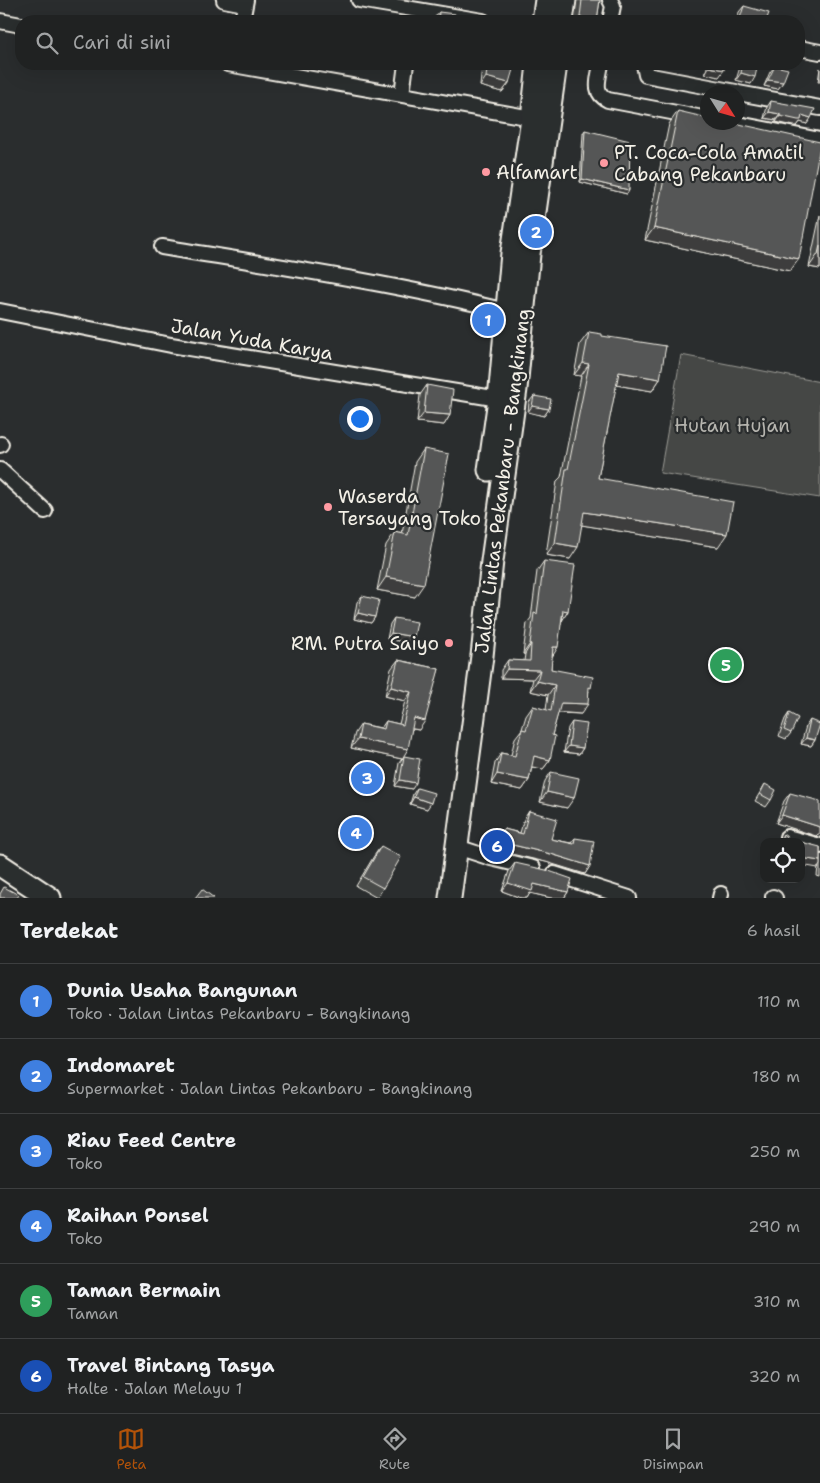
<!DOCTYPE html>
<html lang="id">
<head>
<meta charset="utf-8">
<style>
	:root { --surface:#202222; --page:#282a2a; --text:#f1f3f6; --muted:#a2a4a5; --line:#3d3f40; --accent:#b45309 }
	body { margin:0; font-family:"Shantell Sans",sans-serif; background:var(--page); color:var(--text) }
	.controls { position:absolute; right:15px; bottom:15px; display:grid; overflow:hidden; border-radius:10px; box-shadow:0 5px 20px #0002 }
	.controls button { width:45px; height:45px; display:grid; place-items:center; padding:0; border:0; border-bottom:1px solid var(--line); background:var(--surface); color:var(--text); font:25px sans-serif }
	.compass { position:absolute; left:700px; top:85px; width:45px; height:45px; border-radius:50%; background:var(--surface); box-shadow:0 5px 20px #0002; rotate:127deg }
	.you { position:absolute; left:359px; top:418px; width:18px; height:18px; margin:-12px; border:4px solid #fff; border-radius:50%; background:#1a73e8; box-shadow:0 0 0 8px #1a73e833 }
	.badge { display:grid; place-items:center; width:32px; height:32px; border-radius:50%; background:var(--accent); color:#fff; font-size:16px; font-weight:700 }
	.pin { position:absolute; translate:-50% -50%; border:2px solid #fff; box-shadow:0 1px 5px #0006 }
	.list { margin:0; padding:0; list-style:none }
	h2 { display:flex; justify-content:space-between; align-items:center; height:65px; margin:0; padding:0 20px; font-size:21px }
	h2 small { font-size:16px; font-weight:400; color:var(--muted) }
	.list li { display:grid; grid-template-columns:32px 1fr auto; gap:15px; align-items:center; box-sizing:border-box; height:75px; padding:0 20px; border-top:1px solid var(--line) }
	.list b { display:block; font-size:19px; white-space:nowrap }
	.list p { margin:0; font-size:16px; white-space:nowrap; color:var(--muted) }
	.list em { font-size:16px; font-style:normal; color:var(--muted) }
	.icon { flex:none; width:28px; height:28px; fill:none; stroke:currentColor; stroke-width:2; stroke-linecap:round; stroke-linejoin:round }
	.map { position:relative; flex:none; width:820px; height:898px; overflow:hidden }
	.search { position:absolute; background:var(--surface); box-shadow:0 5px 20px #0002; left:15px; right:15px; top:15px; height:55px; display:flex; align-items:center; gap:12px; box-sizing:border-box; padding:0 18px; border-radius:20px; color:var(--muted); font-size:19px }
	.sheet { height:515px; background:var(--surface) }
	nav { display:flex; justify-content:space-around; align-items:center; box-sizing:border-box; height:70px; border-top:1px solid var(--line); background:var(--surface); font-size:14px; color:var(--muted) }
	nav a { display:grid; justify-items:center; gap:2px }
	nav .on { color:var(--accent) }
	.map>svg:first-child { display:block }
</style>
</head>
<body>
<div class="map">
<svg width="820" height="898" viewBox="0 0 820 898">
	<rect width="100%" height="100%" fill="#2a2d2e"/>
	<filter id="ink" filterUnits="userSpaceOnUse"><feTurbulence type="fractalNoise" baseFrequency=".02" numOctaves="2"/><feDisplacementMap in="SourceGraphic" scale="10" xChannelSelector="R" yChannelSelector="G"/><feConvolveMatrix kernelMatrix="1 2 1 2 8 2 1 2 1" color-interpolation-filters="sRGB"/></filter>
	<g filter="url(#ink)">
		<!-- green -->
		<path fill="#444645" stroke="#9c9c96" d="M681 355 820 382V498L660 473Z"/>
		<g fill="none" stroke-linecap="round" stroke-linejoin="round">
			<!-- minor casing -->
			<g stroke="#f4f1e8" stroke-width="18">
				<path id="minor" d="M224 0 245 4
					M359 0 483 21
					M0 21 21 25
					M242 21 246 0
					M610 21 613 6 610 0
					M799 48 820 52
					M228 64 532 118
					M601 64C599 78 592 93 608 100L708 119
					M643 64 644 65 646 75 736 92
					M738 93 820 108
					M402 94 406 64
					M728 122 820 140
					M162 247C277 266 393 283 506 311
					M0 311 171 345 499 399
					M0 445 1 444
					M0 470 45 511
					M787 837 820 846
					M457 847 491 858 533 868
					M554 874 629 898
					M773 897 775 898
					M720 898 721 894"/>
			</g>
			<!-- highway casing -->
			<g stroke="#f4f1e8" stroke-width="25">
				<path id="highway" d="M543 21 546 0
					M562 21 565 0
					M489 470 499 399 512 253 532 118 538 64
					M0 865 50 898
					M450 898 482 656 492 561 516 389 529 254 556 64"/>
			</g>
			<!-- minor -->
			<use href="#minor" stroke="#2a2d2e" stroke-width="14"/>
			<!-- highway -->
			<use href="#highway" stroke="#2a2d2e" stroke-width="21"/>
		</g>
		<!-- wall -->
		<path fill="#494b4a" stroke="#f4f1e8" d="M577 0H600L597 20 596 21H574Z
			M744 6 766 21H737L739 12Z
			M439 12 454 21H432Z
			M484 64H509V83L502 92 480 86 482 66Z
			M708 64H725L719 77 705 74Z
			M742 64H758L751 84 736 80 740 67Z
			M775 66 783 82 778 89 764 86 770 72Z
			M820 68V82H818Z
			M771 101 807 124 800 122 797 126H794L776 122V120L764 118 767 107Z
			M678 111 790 271 645 240 669 124Z
			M585 130 629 190 627 194 580 182 583 133Z
			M820 215V269L809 267Z
			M589 332 602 336 660 379 652 391 616 385 598 478 718 547 582 525 570 559 546 555 557 481 561 477 581 376 574 375 580 344Z
			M427 385 450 415 444 425 417 422 420 395Z
			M534 396 549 409 544 416 528 412 529 402Z
			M424 449 415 597 377 590 386 545 395 532 402 534 415 462Z
			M544 561 568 611 562 620 552 656 551 669 589 691 581 714 558 713 552 735 550 760 543 769 532 767 529 780 522 790 491 784 495 763 501 753 511 755 515 738 522 729 526 716 533 706 546 710 548 695 530 691 533 679 501 678V670L508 660 524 661 525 654H523L527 623 531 618 537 571Z
			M362 596 375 617 371 623 354 619 357 602Z
			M394 618 414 637 410 643 387 639 390 624Z
			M398 660 439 669 419 730 412 729 402 759 351 748 355 733 361 724 381 728 386 721 399 724 405 701 385 696 391 669Z
			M789 713 791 733 786 739 779 736 785 719Z
			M810 720 815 740 811 746 801 744 806 726Z
			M572 722 583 748 579 754 564 752 568 728Z
			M404 756 412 789 395 786 399 763Z
			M551 772 567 808 540 802 545 781Z
			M765 784 771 800 766 807 755 801Z
			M417 788 427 809 410 804 413 794Z
			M790 793 818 834 816 836 776 823 784 801Z
			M529 811 551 839 571 843 575 838 590 866 585 874 546 862 494 850 498 837 504 829 520 833 524 819Z
			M783 834 789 839 799 842H778Z
			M381 846 383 888 377 898 356 886 374 856Z
			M820 847V877L817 876Z
			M515 863 568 892 564 898H551L530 893 527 898H521L502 891 509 871Z"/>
		<!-- shaded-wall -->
		<path fill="#3c3d3c" stroke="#f4f1e8" d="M580 17 597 20 596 21H577Z
			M709 67 724 70 719 77 705 74Z
			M741 73 755 77 751 84 736 80Z
			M486 77 509 83 502 92 480 86Z
			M768 80 783 82 778 89 764 86Z
			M769 112 780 114 776 120 764 118Z
			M802 115 811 118 807 124 800 122 797 126H794L776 122 780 116Z
			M582 179 629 190 627 194 580 182Z
			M654 228 799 259 790 271 645 240Z
			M818 254 820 255V269L809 267Z
			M583 363 589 364 581 376 574 375Z
			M619 372 660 379 652 391 610 384Z
			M532 406 549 409 544 416 528 412Z
			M424 413 450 415 444 425 417 422Z
			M584 512 727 534 718 547 575 524Z
			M555 543 578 547 570 559 546 555Z
			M386 577 424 584 415 597 377 590Z
			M563 610 568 611 562 621Z
			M358 613 375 617 371 623 354 619Z
			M391 633 414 637 410 643 387 639Z
			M530 644H531L525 654H523Z
			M553 647H558L552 657Z
			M507 669 540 670 533 679 501 678Z
			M537 681 555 685 548 695 530 691Z
			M391 687 411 692 405 701 385 696Z
			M561 703 588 704 581 714 554 712Z
			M414 718 425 721 419 730 408 728Z
			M806 738 815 740 811 746 801 744Z
			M358 739 408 749 402 759 351 748Z
			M569 746 583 748 579 754 564 752Z
			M534 756 550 760 543 769 527 766Z
			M497 774 529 780 522 790 491 784Z
			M400 780 416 783 412 789 395 786Z
			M547 792 574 798 567 808 540 802Z
			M414 797 431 803 427 809 410 804Z
			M782 815 820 827V834H818L816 836 776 823Z
			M500 842 551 854 590 866 585 874 546 862 494 850Z
			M801 858 820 861V865L818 868 801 865Z
			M508 883 534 884 568 892 564 898H551L530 893 527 898H521L502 891Z"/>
		<!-- building -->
		<path fill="#555756" stroke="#f4f1e8" d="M582 0H600L597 20 580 17Z
			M744 6 769 13 766 21H739Z
			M439 12 455 14 454 21H438Z
			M488 64H509L514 66 509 83 486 77Z
			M710 64H725L724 70 709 67Z
			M743 64H758L755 77 741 73Z
			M775 66 788 69 783 82 768 80Z
			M771 101 815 109 811 118 802 115 801 120H798L780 116V114L769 112Z
			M678 111 708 118V122H730L820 142V146L799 259 654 228Z
			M585 130 630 141 629 190 582 179Z
			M820 245V255L818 254Z
			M589 332 602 334V336L666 346 660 379 619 372 598 478 733 502 727 534 584 512 578 547 555 543 566 469H568L589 364 583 363Z
			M427 385 453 390 450 415 424 413Z
			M534 396 551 399 549 409 532 406Z
			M424 449 449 454 424 584 386 577 395 532 408 535Z
			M544 561 575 565 568 611 563 610 558 647H553L551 669 593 677 591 688 589 687 588 704 561 703 552 735 555 736 550 760 534 756 529 780 497 774 501 753 515 756 522 729 526 730 533 706 551 711 555 685 537 681 540 670 507 669 508 660 530 661 531 644H530L534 613 537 614Z
			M362 596 379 600 375 617 358 613Z
			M394 618 417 622 414 637 391 633Z
			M398 660 439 669 425 721 414 718 408 749 358 739 361 724 384 729 386 721 403 725 411 692 391 687Z
			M789 713 798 718 791 733 784 730Z
			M810 720 820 724 815 740 806 738Z
			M572 722 587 724 583 748 569 746Z
			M404 756 420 759 416 783 400 780Z
			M551 772 579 778 574 798 547 792Z
			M765 784 776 790 771 800 760 794Z
			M417 788 434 793 431 803 414 797Z
			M790 793 820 801V827L782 815Z
			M529 811 557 819 551 839 574 844 575 838 594 841 590 866 551 854 500 842 504 829 523 834Z
			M783 834 789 839 799 842H781Z
			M801 842 820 847V861L801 858Z
			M381 846 401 857 383 888 363 877Z
			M515 863 546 870 572 879 568 892 534 884 532 891 508 883Z
			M4 887 19 895 17 898H0V894Z
			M202 889 214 898H195Z"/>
	</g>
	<!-- markers -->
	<g fill="#ff9aa2" stroke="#2a2d2e" stroke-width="2">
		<circle cx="604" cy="163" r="5"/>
		<circle cx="486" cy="172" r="5"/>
		<circle cx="328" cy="507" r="5"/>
		<circle cx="449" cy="643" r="5"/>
	</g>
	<g text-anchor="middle" stroke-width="4.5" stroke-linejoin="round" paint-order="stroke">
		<!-- poi labels -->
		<g font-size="19" fill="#f4f1e8" stroke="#2a2d2e" text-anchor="start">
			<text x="614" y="159">PT. Coca-Cola Amatil<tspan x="614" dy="22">Cabang Pekanbaru</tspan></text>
			<text x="496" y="179">Alfamart</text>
			<text x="338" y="503">Waserda<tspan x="338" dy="22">Tersayang Toko</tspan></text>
			<text x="439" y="650" text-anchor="end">RM. Putra Saiyo</text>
		</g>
		<!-- street labels -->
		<g font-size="19" fill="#f4f1e8" stroke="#2a2d2e">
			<text transform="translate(252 339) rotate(10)" y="7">Jalan Yuda Karya</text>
			<text transform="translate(502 481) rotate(-83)" y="7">Jalan Lintas Pekanbaru - Bangkinang</text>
		</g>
		<!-- park labels -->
		<g font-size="19" fill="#b6b5af" stroke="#2a2d2e">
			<text x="732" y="432">Hutan Hujan</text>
		</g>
	</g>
</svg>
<div class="controls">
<button><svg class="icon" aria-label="locate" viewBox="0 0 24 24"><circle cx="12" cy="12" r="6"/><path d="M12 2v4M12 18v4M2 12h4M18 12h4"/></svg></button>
</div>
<svg class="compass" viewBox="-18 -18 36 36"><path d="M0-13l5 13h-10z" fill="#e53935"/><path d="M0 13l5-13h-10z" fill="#a2a4a5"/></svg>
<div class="you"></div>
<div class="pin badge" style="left:488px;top:320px;background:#3f7fe0">1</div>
<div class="pin badge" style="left:536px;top:232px;background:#3f7fe0">2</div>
<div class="pin badge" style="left:367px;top:778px;background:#3f7fe0">3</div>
<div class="pin badge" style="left:356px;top:833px;background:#3f7fe0">4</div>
<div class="pin badge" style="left:726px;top:665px;background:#2e9e5b">5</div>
<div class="pin badge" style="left:497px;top:846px;background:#1a4fb4">6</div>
<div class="search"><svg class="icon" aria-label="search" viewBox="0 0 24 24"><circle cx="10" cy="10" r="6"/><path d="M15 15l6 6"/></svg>Cari di sini</div>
</div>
<section class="sheet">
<h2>Terdekat<small>6 hasil</small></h2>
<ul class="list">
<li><span class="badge" style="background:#3f7fe0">1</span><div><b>Dunia Usaha Bangunan</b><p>Toko · Jalan Lintas Pekanbaru - Bangkinang</p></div><em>110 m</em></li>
<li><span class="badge" style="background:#3f7fe0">2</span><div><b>Indomaret</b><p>Supermarket · Jalan Lintas Pekanbaru - Bangkinang</p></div><em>180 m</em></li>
<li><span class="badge" style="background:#3f7fe0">3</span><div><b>Riau Feed Centre</b><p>Toko</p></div><em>250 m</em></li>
<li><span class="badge" style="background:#3f7fe0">4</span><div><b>Raihan Ponsel</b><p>Toko</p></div><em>290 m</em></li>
<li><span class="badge" style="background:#2e9e5b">5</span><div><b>Taman Bermain</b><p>Taman</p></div><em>310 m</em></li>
<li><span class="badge" style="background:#1a4fb4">6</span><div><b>Travel Bintang Tasya</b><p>Halte · Jalan Melayu 1</p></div><em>320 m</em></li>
</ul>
</section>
<nav>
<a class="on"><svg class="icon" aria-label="map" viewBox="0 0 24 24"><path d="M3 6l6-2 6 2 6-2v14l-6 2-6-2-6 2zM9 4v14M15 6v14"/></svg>Peta</a>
<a><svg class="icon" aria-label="directions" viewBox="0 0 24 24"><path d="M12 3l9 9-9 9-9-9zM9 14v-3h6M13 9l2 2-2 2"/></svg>Rute</a>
<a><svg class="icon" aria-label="saved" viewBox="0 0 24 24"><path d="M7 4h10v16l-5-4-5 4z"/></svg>Disimpan</a>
</nav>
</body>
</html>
